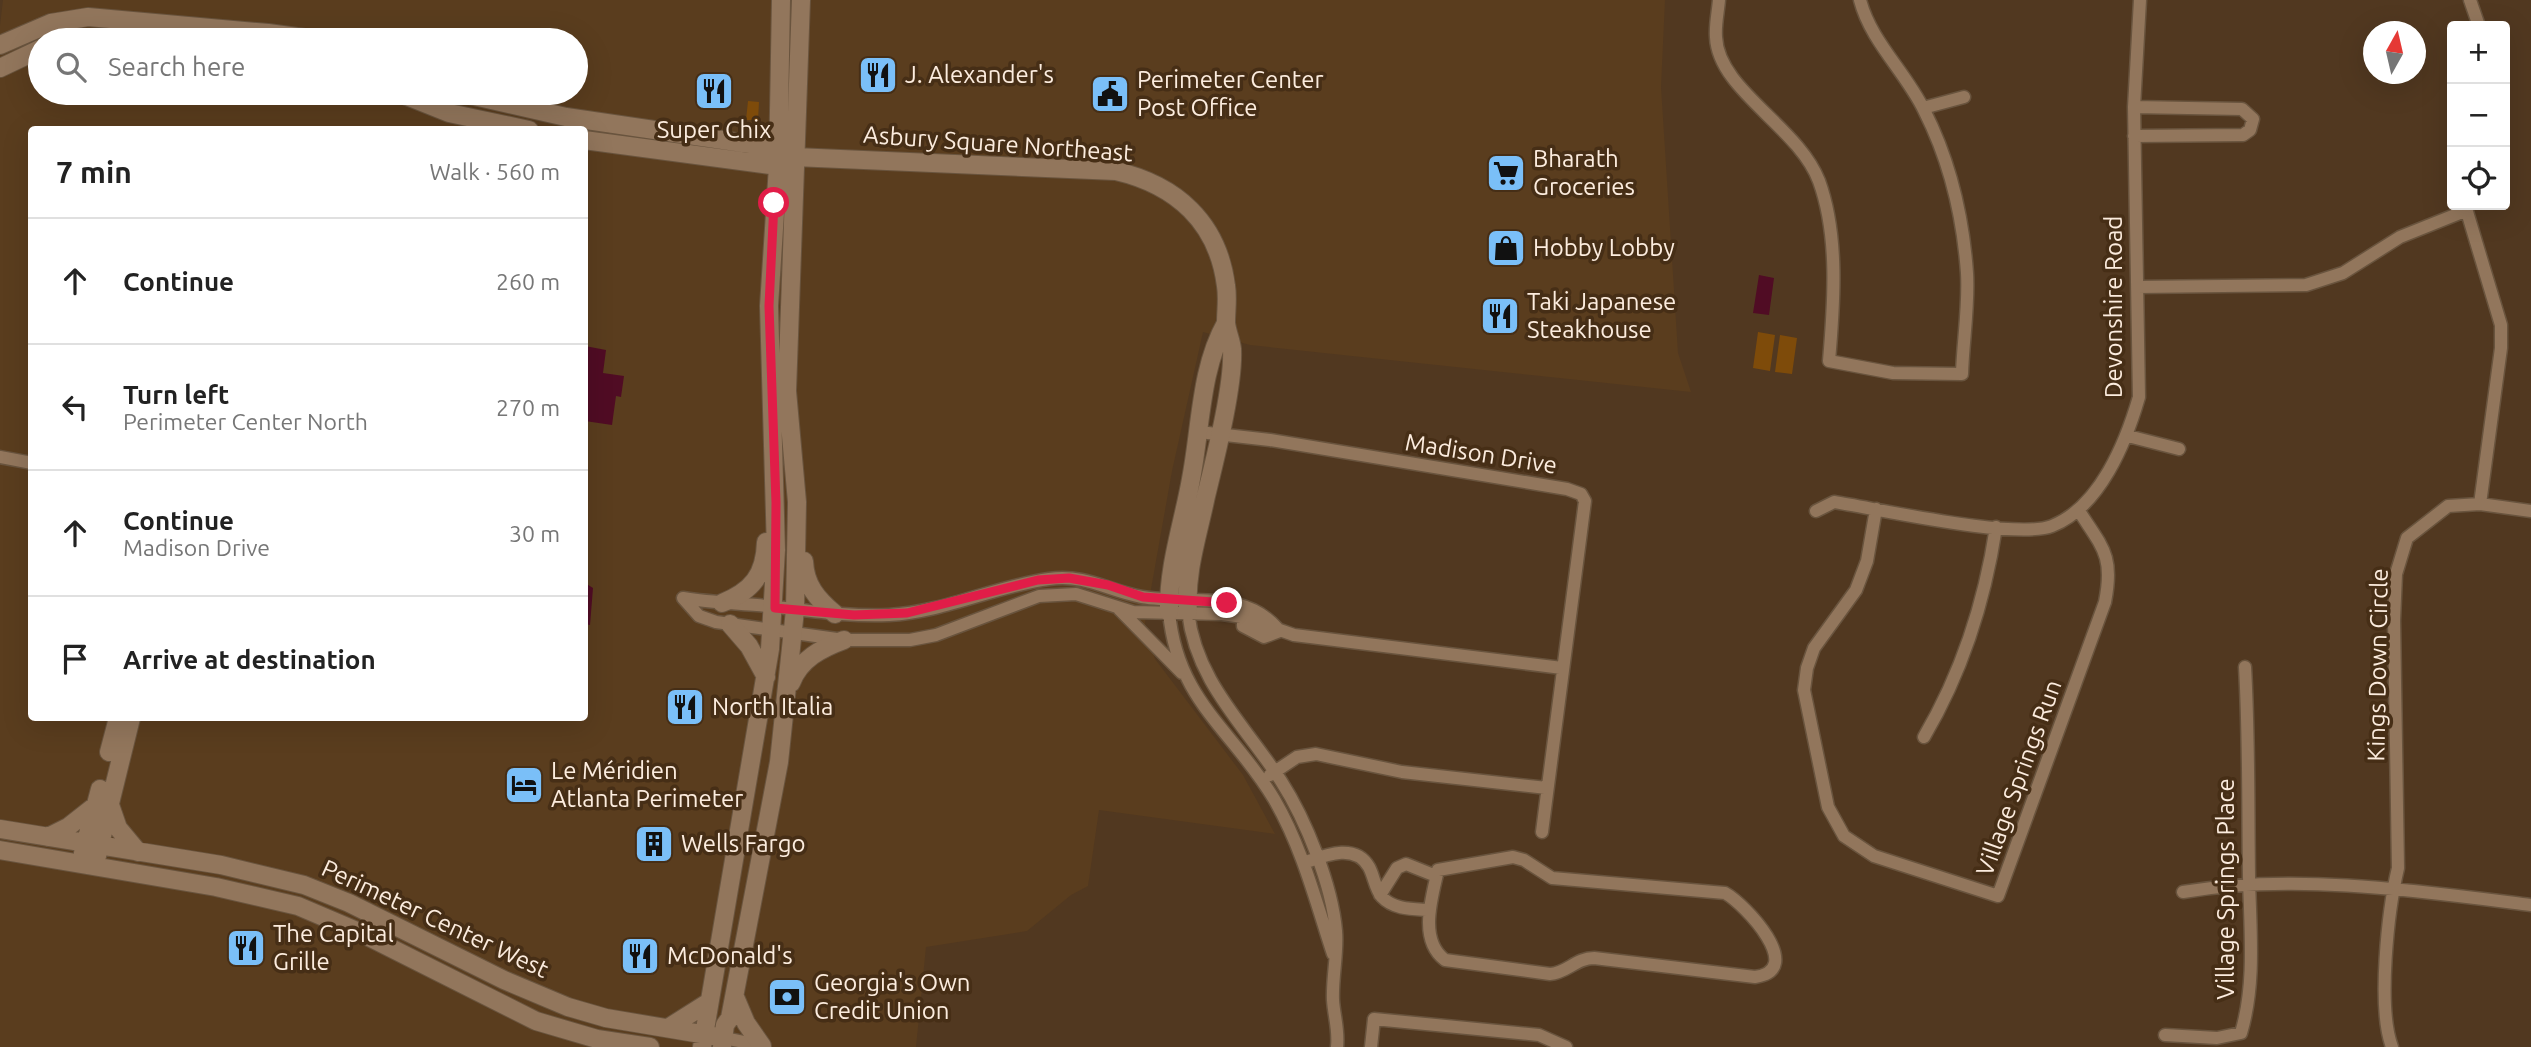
<!DOCTYPE html>
<html lang="en">
<head>
<meta charset="utf-8">
<style>
	:root { --surface:#fff; --page:#f6f6f6; --text:#222; --muted:#767676; --line:#e0e0e0 }
	body { margin:0; font-family:Ubuntu,sans-serif; background:var(--page); color:var(--text) }
	.controls { position:absolute; right:21px; top:21px; display:grid; overflow:hidden; border-radius:7px; box-shadow:0 7px 28px #0002 }
	.controls button { width:63px; height:63px; display:grid; place-items:center; padding:0; border:0; border-bottom:2px solid var(--line); background:var(--surface); color:var(--text); font:35px sans-serif }
	.compass { position:absolute; left:2363px; top:21px; width:63px; height:63px; border-radius:50%; background:var(--surface); box-shadow:0 7px 28px #0002; rotate:8deg }
	.stop { position:absolute; width:21px; height:21px; margin:-16px; border:5px solid #e11d48; border-radius:50%; background:#fff }
	.stop.end { background:#e11d48; border-color:#fff; box-shadow:0 2px 7px #0008 }
	.list { margin:0; padding:0; list-style:none }
	h2 { display:flex; justify-content:space-between; align-items:center; height:91px; margin:0; padding:0 28px; font-size:30px }
	h2 small { font-size:23px; font-weight:400; color:var(--muted) }
	.list li { display:grid; grid-template-columns:46px 1fr auto; gap:21px; align-items:center; box-sizing:border-box; height:126px; padding:0 28px; border-top:2px solid var(--line) }
	.list b { display:block; font-size:26px; white-space:nowrap }
	.list p { margin:0; font-size:23px; white-space:nowrap; color:var(--muted) }
	.list em { font-size:23px; font-style:normal; color:var(--muted) }
	.icon { flex:none; width:38px; height:38px; fill:none; stroke:currentColor; stroke-width:2; stroke-linecap:round; stroke-linejoin:round }
	.map { position:relative; flex:none; width:2531px; height:1047px; overflow:hidden }
	.search { position:absolute; background:var(--surface); box-shadow:0 7px 28px #0002; left:28px; top:28px; width:560px; height:77px; display:flex; align-items:center; gap:18px; box-sizing:border-box; padding:0 24px; border-radius:38px; color:var(--muted); font-size:26px }
	.panel { position:absolute; background:var(--surface); box-shadow:0 7px 28px #0002; left:28px; top:126px; width:560px; height:595px; border-radius:7px }
	.map>svg:first-child { display:block }
</style>
</head>
<body>
<div class="map">
<svg width="2531" height="1047" viewBox="0 0 2531 1047">
	<rect width="100%" height="100%" fill="#513820"/>
	<!-- built -->
	<path fill="#5a3d1e" fill-rule="evenodd" d="M3 0H1665L1661 87 1678 353 1691 392 1250 345 1203 332 1172 471 1145 623 1155 659 1243 775 1275 834 1099 810 1088 886 1071 895 1027 931 926 947 916 1047H0V26ZM40 40H576V93H40ZM32 130H584V718H32Z"/>
	<!-- green -->
	<path fill="#7e4b0a" d="M748 101 759 102 758 120H746Z
		M1758 332 1775 335 1770 371 1753 368Z
		M1780 335 1797 338 1792 374 1775 372Z"/>
	<!-- water -->
	<path fill="#500c24" d="M1759 275 1774 278 1769 315 1753 313Z
		M585 346 606 350 603 373 624 376 621 397 616 396 612 425 585 421Z
		M585 583 593 588 590 625 585 624Z"/>
	<g fill="none" stroke-linecap="round" stroke-linejoin="round">
		<!-- street casing -->
		<g stroke="#69543e" stroke-width="15">
			<path id="street" d="M1719 0C1718 12 1715 25 1716 37 1718 90 1798 126 1819 181 1839 236 1834 303 1829 361L1893 373 1962 374C1963 341 1969 306 1967 273 1963 217 1950 161 1924 110 1905 71 1871 42 1860 0
				M2470 0 2479 26
				M2134 107 2242 109 2253 119 2250 130 2243 135 2134 136
				M1923 108 1964 97
				M2465 205 2501 325V348L2480 504
				M2137 287 2306 285 2343 273 2400 237 2465 211
				M1199 432 1270 440 1567 489 1581 494 1585 501 1542 832
				M2128 436 2179 449
				M0 457 32 463
				M1876 509 1867 561 1856 590 1814 648 1807 668 1804 690 1828 807 1844 836 1874 856 1998 896 2105 602C2114 556 2103 548 2079 511
				M1816 511 1834 502C1879 509 2016 540 2052 526 2100 507 2126 442 2139 397L2134 107 2140 0
				M683 598 699 616 716 622 844 640H910L936 635 1039 596 1076 594 1133 612 1222 614 1243 617 1294 635 1562 668
				M683 598C707 602 732 603 757 605 801 609 844 617 889 615 945 612 995 586 1049 579 1087 574 1108 591 1142 597 1188 605 1243 589 1277 628
				M1119 609 1182 673
				M1169 612C1177 701 1233 730 1274 799 1302 847 1316 902 1333 954
				M1188 612C1196 682 1245 725 1281 781 1306 820 1332 885 1336 931 1338 953 1332 977 1333 1000 1334 1016 1339 1030 1337 1047
				M1243 618V626L1264 637 1280 631
				M1924 737C1961 674 1985 600 1996 527
				M1270 775 1297 757 1316 754 1402 772 1547 788
				M1513 857 1524 860 1552 878 1725 893C1745 904 1807 970 1755 977L1594 958C1576 958 1567 973 1550 974L1445 960C1418 940 1432 897 1438 870Z
				M1309 861C1328 854 1356 844 1369 867 1374 876 1375 889 1382 897 1394 910 1414 909 1429 910
				M2183 892C2295 873 2420 891 2531 905
				M1380 895 1397 868 1406 864 1436 876
				M2165 1035 2217 1038 2241 1033C2256 983 2250 929 2249 877 2248 807 2249 737 2245 667
				M724 1038 763 1046
				M1371 1047 1374 1019 1539 1035 1566 1047
				M2392 1047C2377 1007 2388 910 2398 868L2394 620 2396 574 2407 538 2448 506 2480 504 2531 511"/>
		</g>
		<!-- secondary casing -->
		<g stroke="#69543e" stroke-width="20">
			<path id="secondary" d="M67 40H122
				M0 45 51 23 88 17 268 33 319 40
				M0 68 40 49
				M399 93 449 113 529 130
				M461 93 566 117 777 148 795 157 1116 171C1176 185 1218 222 1226 286 1228 298 1226 310 1226 323 1227 332 1231 340 1232 349 1234 385 1215 459 1206 496 1198 535 1185 572 1188 612
				M584 140 778 166 786 162
				M804 561C805 585 817 599 835 614
				M722 603C752 591 765 575 766 542
				M1169 612C1168 566 1183 524 1191 479 1201 428 1200 369 1226 323
				M730 624 749 646 766 677
				M791 683C800 659 822 648 844 640
				M109 752 118 718
				M109 802 118 828 138 852
				M0 829 221 865 304 885 349 903 504 980 568 1007 606 1018 713 1036
				M48 837 68 827 96 805
				M0 850 216 887 298 906 359 932 536 1021 597 1039 650 1047
				M83 853 100 789
				M97 856 131 718
				M735 997 746 1023 762 1046
				M668 1028 709 1002
				M702 1047 770 649 776 550 769 306 778 166 781 0
				M722 1047 725 1025 730 1018 779 762 795 610 797 502 787 391 801 0"/>
		</g>
		<!-- street -->
		<use href="#street" stroke="#92765c" stroke-width="12"/>
		<!-- secondary -->
		<use href="#secondary" stroke="#92765c" stroke-width="18"/>
	</g>
	<g fill="none" stroke-linecap="round" stroke-linejoin="round">
		<!-- route -->
		<path stroke="#e11d48" stroke-width="9" d="M774 203 769 306 776 503 775 608 854 615 907 613 1038 580 1069 578 1108 585 1143 597 1227 603"/>
	</g>
	<!-- icons -->
	<defs>
		<g id="restaurant-square" transform="scale(2.0125)"><rect x="-9" y="-9" width="18" height="18" rx="4" fill="#7abff8" stroke="#462e16"/><path d="M-5-6h1v4h1v-4h1v4h1v-4h1v5L-1.5 .5V6h-2V.5L-5-1ZM5-6V6H3V1.5H1.5Q1.5-4 5-6Z" fill="#111"/></g>
		<g id="civic-square" transform="scale(2.0125)"><rect x="-9" y="-9" width="18" height="18" rx="4" fill="#7abff8" stroke="#462e16"/><path d="M-.6-6.5H3V-4.5H.6V-3L4-1V1h2V6H-6V1h2V-1L-.6-3ZM-1.2 2.5V6h2.4V2.5Z" fill="#111"/></g>
		<g id="supermarket-square" transform="scale(2.0125)"><rect x="-9" y="-9" width="18" height="18" rx="4" fill="#7abff8" stroke="#462e16"/><path d="M-6-5.5h2.5l.6 2H6L4.5 2H-2.5L-4.4-4H-6ZM-1.5 3.2a1.3 1.3 0 1 0 .1 0ZM3 3.2a1.3 1.3 0 1 0 .1 0Z" fill="#111"/></g>
		<g id="shop-square" transform="scale(2.0125)"><rect x="-9" y="-9" width="18" height="18" rx="4" fill="#7abff8" stroke="#462e16"/><path d="M-5-2.5h2.3a2.7 3.5 0 0 1 5.4 0H5L5.5 6h-11ZM-1.5-2.5h3a1.5 2.3 0 0 0-3 0Z" fill="#111"/></g>
		<g id="hotel-square" transform="scale(2.0125)"><rect x="-9" y="-9" width="18" height="18" rx="4" fill="#7abff8" stroke="#462e16"/><path d="M-6-4.5h1.5V1H6V5H4.5V3h-9V5H-6ZM-4 0a1.8 1.8 0 1 1 3.6 0ZM.5 0V-2.5h3Q6-2.5 6 0Z" fill="#111"/></g>
		<g id="building-square" transform="scale(2.0125)"><rect x="-9" y="-9" width="18" height="18" rx="4" fill="#7abff8" stroke="#462e16"/><path d="M-4-6H4V6H1V3H-1V6H-4ZM-2.5-4.3h1.7v1.8h-1.7ZM.8-4.3h1.7v1.8H.8ZM-2.5-1h1.7V.8h-1.7ZM.8-1h1.7V.8H.8Z" fill="#111"/></g>
		<g id="bank-square" transform="scale(2.0125)"><rect x="-9" y="-9" width="18" height="18" rx="4" fill="#7abff8" stroke="#462e16"/><path d="M-6-4H6V4H-6ZM0-2.3a2.3 2.3 0 1 0 0 4.6a2.3 2.3 0 1 0 0-4.6Z" fill="#111"/></g>
	</defs>
	<g fill-rule="evenodd">
		<use href="#restaurant-square" x="878" y="75"/>
		<use href="#restaurant-square" x="714" y="91"/>
		<use href="#civic-square" x="1110" y="94"/>
		<use href="#supermarket-square" x="1506" y="173"/>
		<use href="#shop-square" x="1506" y="248"/>
		<use href="#restaurant-square" x="1500" y="316"/>
		<use href="#restaurant-square" x="685" y="707"/>
		<use href="#hotel-square" x="524" y="785"/>
		<use href="#building-square" x="654" y="844"/>
		<use href="#restaurant-square" x="246" y="948"/>
		<use href="#restaurant-square" x="640" y="956"/>
		<use href="#bank-square" x="787" y="997"/>
	</g>
	<g text-anchor="middle" stroke-width="7" stroke-linejoin="round" paint-order="stroke">
		<!-- poi labels -->
		<g font-size="24" fill="#fcecde" stroke="#462e16" text-anchor="start">
			<text x="905" y="83">J. Alexander's</text>
			<text x="1137" y="88">Perimeter Center<tspan x="1137" dy="28">Post Office</tspan></text>
			<text x="714" y="138" text-anchor="middle">Super Chix</text>
			<text x="1533" y="167">Bharath<tspan x="1533" dy="28">Groceries</tspan></text>
			<text x="1533" y="256">Hobby Lobby</text>
			<text x="1527" y="310">Taki Japanese<tspan x="1527" dy="28">Steakhouse</tspan></text>
			<text x="712" y="715">North Italia</text>
			<text x="551" y="779">Le Méridien<tspan x="551" dy="28">Atlanta Perimeter</tspan></text>
			<text x="681" y="852">Wells Fargo</text>
			<text x="273" y="942">The Capital<tspan x="273" dy="28">Grille</tspan></text>
			<text x="667" y="964">McDonald's</text>
			<text x="814" y="991">Georgia's Own<tspan x="814" dy="28">Credit Union</tspan></text>
		</g>
		<!-- street labels -->
		<g font-size="24" fill="#fcecde" stroke="#462e16">
			<text transform="translate(998 144) rotate(4)" y="8">Asbury Square Northeast</text>
			<text transform="translate(2114 307) rotate(-90)" y="8">Devonshire Road</text>
			<text transform="translate(1481 454) rotate(9)" y="8">Madison Drive</text>
			<text transform="translate(2378 665) rotate(-89)" y="8">Kings Down Circle</text>
			<text transform="translate(2019 778) rotate(-70)" y="8">Village Springs Run</text>
			<text transform="translate(2226 889) rotate(-90)" y="8">Village Springs Place</text>
			<text transform="translate(435 919) rotate(25)" y="8">Perimeter Center West</text>
		</g>
	</g>
</svg>
<div class="controls">
<button>+</button>
<button>−</button>
<button><svg class="icon" aria-label="locate" viewBox="0 0 24 24"><circle cx="12" cy="12" r="6"/><path d="M12 2v4M12 18v4M2 12h4M18 12h4"/></svg></button>
</div>
<svg class="compass" viewBox="-18 -18 36 36"><path d="M0-13l5 13h-10z" fill="#e53935"/><path d="M0 13l5-13h-10z" fill="#767676"/></svg>
<div class="stop" style="left:774px;top:203px"></div>
<div class="stop end" style="left:1227px;top:603px"></div>
<div class="search"><svg class="icon" aria-label="search" viewBox="0 0 24 24"><circle cx="10" cy="10" r="6"/><path d="M15 15l6 6"/></svg>Search here</div>
<section class="panel">
<h2>7 min<small>Walk · 560 m</small></h2>
<ul class="list">
<li><svg class="icon" aria-label="ahead" viewBox="0 0 24 24"><path d="M12 20V5M6 11l6-6 6 6"/></svg><div><b>Continue</b></div><em>260 m</em></li>
<li><svg class="icon" aria-label="left" viewBox="0 0 24 24"><path d="M17 20v-9H6M10 6l-5 5 5 5"/></svg><div><b>Turn left</b><p>Perimeter Center North</p></div><em>270 m</em></li>
<li><svg class="icon" aria-label="ahead" viewBox="0 0 24 24"><path d="M12 20V5M6 11l6-6 6 6"/></svg><div><b>Continue</b><p>Madison Drive</p></div><em>30 m</em></li>
<li><svg class="icon" aria-label="arrive" viewBox="0 0 24 24"><path d="M6 21V4h12l-3 4 3 4H6"/></svg><div><b>Arrive at destination</b></div></li>
</ul>
</section>
</div>
</body>
</html>
